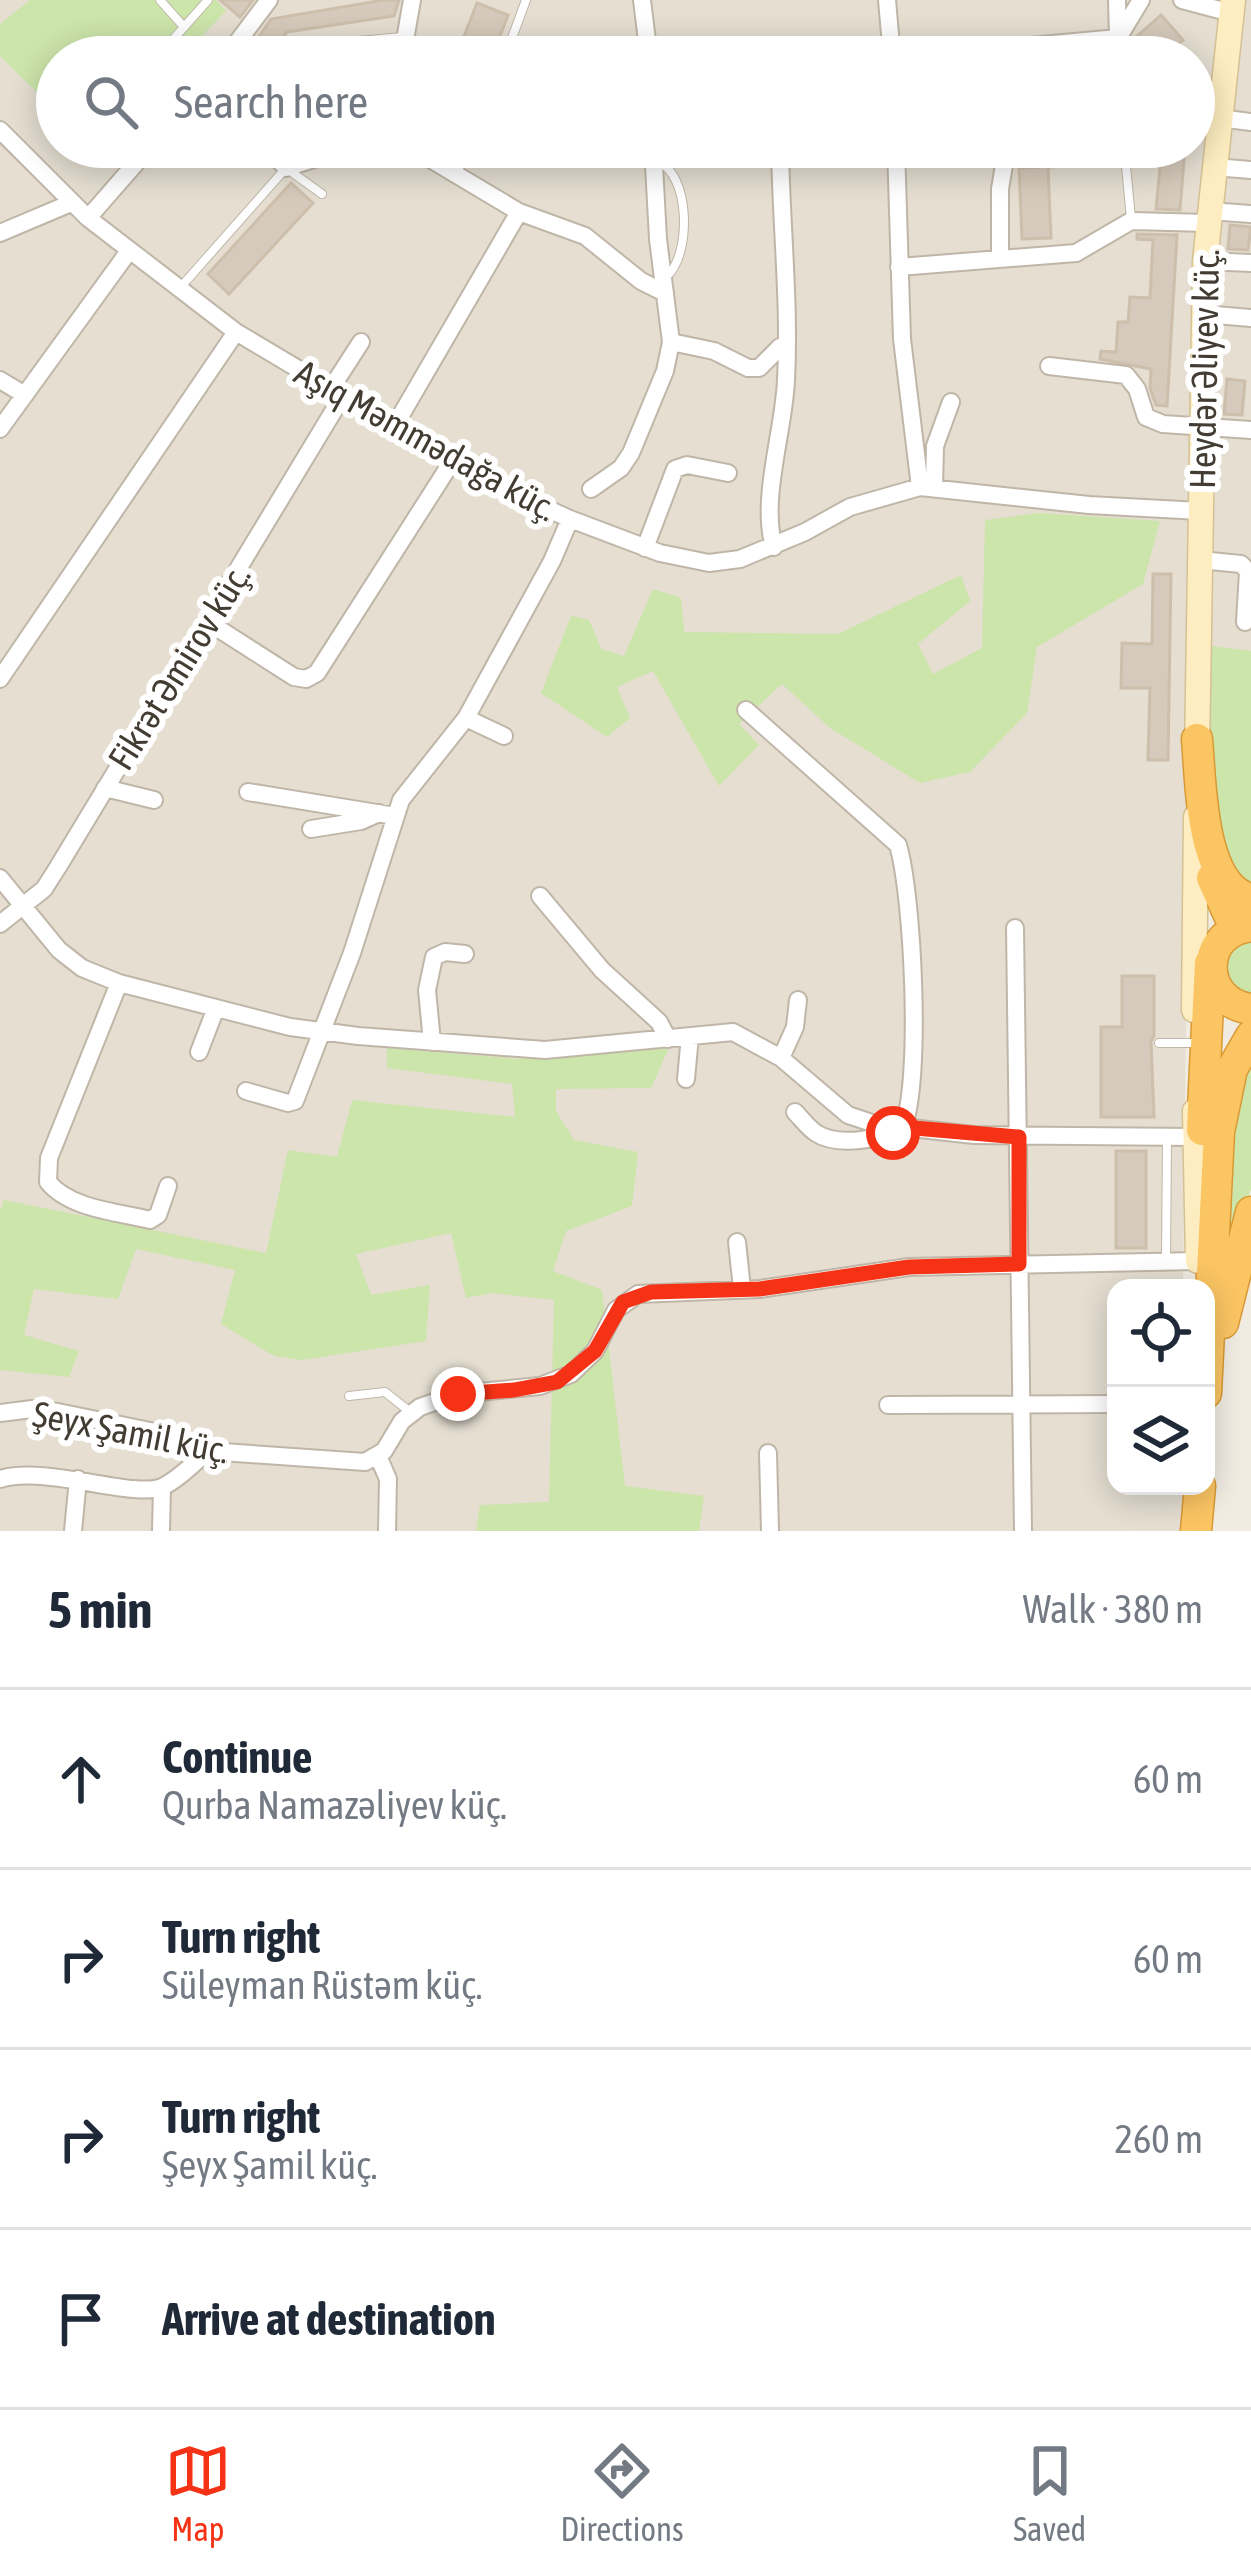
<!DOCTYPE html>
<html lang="en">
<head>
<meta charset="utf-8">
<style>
	:root { --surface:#fff; --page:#f6f6f7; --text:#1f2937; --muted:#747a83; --line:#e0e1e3; --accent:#f53215 }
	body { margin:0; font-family:"Asap Condensed",sans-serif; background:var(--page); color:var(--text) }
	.controls { position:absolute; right:36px; bottom:36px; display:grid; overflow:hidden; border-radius:24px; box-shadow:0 6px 30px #0003 }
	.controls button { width:108px; height:108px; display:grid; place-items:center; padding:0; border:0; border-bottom:3px solid var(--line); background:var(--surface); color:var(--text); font:60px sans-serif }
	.stop { position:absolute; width:36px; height:36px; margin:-27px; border:9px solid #f53215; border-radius:50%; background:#fff }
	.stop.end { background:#f53215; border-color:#fff; box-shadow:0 3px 12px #0008 }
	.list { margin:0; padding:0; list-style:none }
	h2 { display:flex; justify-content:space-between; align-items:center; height:156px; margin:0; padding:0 48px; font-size:51px }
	h2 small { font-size:39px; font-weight:400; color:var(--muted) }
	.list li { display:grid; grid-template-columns:78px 1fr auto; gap:36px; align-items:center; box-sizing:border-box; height:180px; padding:0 48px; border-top:3px solid var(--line) }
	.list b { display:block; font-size:45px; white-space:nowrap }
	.list p { margin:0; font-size:39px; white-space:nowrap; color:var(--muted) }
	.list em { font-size:39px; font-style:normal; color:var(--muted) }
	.icon { flex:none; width:66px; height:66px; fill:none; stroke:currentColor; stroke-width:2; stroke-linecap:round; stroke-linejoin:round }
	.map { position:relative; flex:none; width:1251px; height:1531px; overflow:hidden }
	.search { position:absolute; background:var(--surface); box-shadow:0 6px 30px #0003; left:36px; right:36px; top:36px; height:132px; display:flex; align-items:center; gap:30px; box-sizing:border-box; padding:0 42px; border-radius:66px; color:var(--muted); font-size:45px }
	.sheet { height:876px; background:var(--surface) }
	nav { display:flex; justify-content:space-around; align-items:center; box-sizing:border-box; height:168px; border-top:3px solid var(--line); background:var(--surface); font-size:33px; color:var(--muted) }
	nav a { display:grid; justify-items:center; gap:6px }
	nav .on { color:var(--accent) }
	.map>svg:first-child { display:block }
</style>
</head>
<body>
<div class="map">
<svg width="1251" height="1531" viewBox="0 0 1251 1531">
	<rect width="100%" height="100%" fill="#f1ece2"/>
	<!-- residential -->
	<path fill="#e5ded1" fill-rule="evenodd" d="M0 0H1251V894L1187 914 1183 1288H1116V1486H1183V1531H0ZM57 57H1194V147H57Z"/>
	<!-- green -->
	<path fill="#cce5ab" d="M30 0H216L226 11 182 57H160L143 40 127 57H57V112L0 56V24Z
		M1038 513 1160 521 1143 584 1037 647 1027 713 970 772 920 783 830 728 782 684 739 724 759 745 719 786 653 671 617 687 630 718 607 737 541 693 571 616 589 620 601 649 624 656 653 589 681 598 684 632 838 634 961 575 970 601 918 644 933 674 982 648 985 520Z
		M1212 646 1251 651V888L1223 859 1208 742Z
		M1251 939V997L1225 981 1228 950Z
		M387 1048 518 1059 669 1048 651 1088 556 1089V1111L574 1140 638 1152 632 1206 566 1231 553 1271 602 1290 625 1486 704 1496 699 1531H476L480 1505 549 1502 554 1300 493 1293 466 1298 451 1233 356 1254 371 1295 430 1285 426 1341 302 1360 274 1356 221 1324 235 1270 136 1249 118 1299 34 1289 24 1335 79 1351 69 1377 0 1370V1211L4 1200 266 1253 288 1150 337 1157 352 1100 515 1117 512 1084 387 1068Z
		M1251 1054V1189L1225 1272 1227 1130Z"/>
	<!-- building -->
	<path fill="#d5cabb" stroke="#cdbfac" stroke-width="3" d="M220 0H253L240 17Z
		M384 0H399L394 16 287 32 269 57H245L271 19Z
		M477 3 508 15 492 57H456Z
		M1161 15 1183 40 1164 57H1154L1136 37Z
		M1037 147H1066L1067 166 1048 167 1051 238 1022 239 1019 168 1038 167Z
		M1162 147H1185L1180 210 1156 209Z
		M291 183 313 203 229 294 208 274Z
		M1230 225 1251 227 1248 250 1228 249Z
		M1137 234 1177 235 1167 406 1156 405 1150 388 1151 369 1100 359 1101 351 1116 352 1118 322H1128L1130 297 1150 298 1153 240 1137 239Z
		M1227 379 1245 381 1242 415 1224 414Z
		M1153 574H1171L1168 760H1148L1150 688H1121L1122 643 1152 644Z
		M1122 976H1154V1036L1151 1042 1154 1117H1101V1027H1122Z
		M1116 1151H1146V1248H1116Z"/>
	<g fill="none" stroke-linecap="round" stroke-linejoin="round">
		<!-- lane casing -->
		<g stroke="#bfb6a8" stroke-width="10">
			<path id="lane" d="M160 0 184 27
				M169 44 208 0
				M326 44 402 37
				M505 57 526 0
				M655 161C691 170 692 256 666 277
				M1126 166 1131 219
				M457 173 468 147
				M179 289 286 168 322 194
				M1159 1043H1195
				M1166 1261 1167 1138
				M349 1396 385 1392 409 1411"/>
		</g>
		<!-- street casing -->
		<g stroke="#bfb6a8" stroke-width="20">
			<path id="street" d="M642 0 649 57
				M887 0 892 57
				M1182 0 1231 13
				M226 57 269 0
				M402 57 412 0
				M912 57 1118 38 1141 0
				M1102 57 1118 38 1117 0
				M1219 118 1251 122
				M0 130 88 218 236 332 486 481 570 519 660 553 709 563 740 559 805 532 850 507 920 487 1089 505 1200 511
				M267 147 286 168 351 147
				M410 147 519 212 585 236 641 281 665 293
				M896 147 902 339 920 487
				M1214 167 1251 170
				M1209 211 1251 214
				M88 218 150 147
				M0 233 71 203
				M1000 259V189L1007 147
				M1205 261 1251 263
				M899 267 1076 253 1131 221 1208 223
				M1204 314 1251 318
				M671 342 714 351 748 368H759L780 347 787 345
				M1049 366 1126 375 1137 389 1146 417 1163 424 1251 430
				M0 380 25 395
				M330 390 361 342
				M394 427 519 212
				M0 429 129 251
				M934 487 935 446 951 402
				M591 489 621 468 631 453 665 371 671 342 658 239 653 147
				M774 547C760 499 784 431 786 380 790 303 781 224 780 147
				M645 548 675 469 687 465 728 473
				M1200 560 1241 564 1248 571 1245 622
				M208 622 294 677 306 679 317 673 453 460
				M0 679 236 332
				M746 710 898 845C913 896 922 1081 903 1127 883 1140 837 1147 816 1133 808 1128 801 1118 795 1112
				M466 718 504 736
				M105 788 154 800
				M248 792 395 816
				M311 829 361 821 379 813
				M0 878 59 950 82 968 119 983 290 1027 358 1036 545 1050 733 1032 781 1058 848 1115 875 1124 974 1135 1196 1137
				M540 896 602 970 659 1022 668 1039
				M0 924 44 889 58 867 342 397
				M1015 928 1023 1531
				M119 983 49 1158 48 1182C70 1209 118 1212 150 1220L158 1215 168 1186
				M432 1042 427 990 434 957 445 952 465 954
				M199 1052 216 1008
				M781 1058 795 1027 798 1000
				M686 1079 690 1036
				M246 1091 288 1103 295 1101 352 953 401 800 466 718 552 561 570 519
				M737 1242 742 1289
				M888 1405 1116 1404
				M0 1413 32 1409 58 1412 179 1437 208 1451 365 1462 384 1451 402 1421 420 1407 458 1394 540 1386 571 1374 595 1351 616 1310 638 1294 760 1289 909 1267 1198 1261
				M768 1453 770 1531
				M378 1456 388 1479 387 1531
				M0 1479C46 1465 134 1499 162 1487 179 1479 194 1463 208 1451
				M73 1531 78 1479
				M161 1531 162 1487"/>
		</g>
		<!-- secondary casing -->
		<g stroke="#d4c195" stroke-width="27">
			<path id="secondary" d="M1197 752 1205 261 1233 0
				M1194 1010 1196 817
				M1195 1111 1198 1261"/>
		</g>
		<!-- highway casing -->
		<g stroke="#d99934" stroke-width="33">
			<path id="highway" d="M1197 739C1201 782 1200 887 1251 899
				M1212 878 1230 917 1251 925
				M1251 926C1198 932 1199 1002 1251 1009
				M1202 1130 1210 963
				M1223 1323 1251 1212
				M1206 1393 1219 1132 1232 1069 1251 1036
				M1196 1531 1200 1486"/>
		</g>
		<!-- lane -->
		<use href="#lane" stroke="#fff" stroke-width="8"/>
		<!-- street -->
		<use href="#street" stroke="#fff" stroke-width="16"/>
		<!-- secondary -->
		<use href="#secondary" stroke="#fdedc0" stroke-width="24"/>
		<!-- highway -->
		<use href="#highway" stroke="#fbc563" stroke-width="30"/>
	</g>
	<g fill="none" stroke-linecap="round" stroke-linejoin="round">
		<!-- route -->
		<path stroke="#f53215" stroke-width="15" d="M458 1394 514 1390 557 1382 595 1351 623 1302 651 1292 760 1289 909 1267 1019 1264V1137L903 1127 893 1133"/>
	</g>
	<g text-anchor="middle" stroke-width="12" stroke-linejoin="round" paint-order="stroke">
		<!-- street labels -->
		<g font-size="36" fill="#423c33" stroke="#fff">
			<text transform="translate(1204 369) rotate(-89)" y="13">Heydər Əliyev küç.</text>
			<text transform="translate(426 440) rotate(29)" y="13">Aşıq Məmmədağa küç.</text>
			<text transform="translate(179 667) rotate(-58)" y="13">Fikrət Əmirov küç.</text>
			<text transform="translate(131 1432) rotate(11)" y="13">Şeyx Şamil küç.</text>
		</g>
	</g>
</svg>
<div class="controls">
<button><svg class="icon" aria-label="locate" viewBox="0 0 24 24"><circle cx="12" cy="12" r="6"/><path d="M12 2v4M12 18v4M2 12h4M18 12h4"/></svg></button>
<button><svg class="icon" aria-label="layers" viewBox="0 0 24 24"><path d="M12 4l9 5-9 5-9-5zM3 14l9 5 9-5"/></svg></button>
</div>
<div class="stop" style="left:893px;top:1133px"></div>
<div class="stop end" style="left:458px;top:1394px"></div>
<div class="search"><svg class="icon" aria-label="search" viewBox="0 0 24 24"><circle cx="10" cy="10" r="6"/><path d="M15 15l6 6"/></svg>Search here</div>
</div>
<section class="sheet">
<h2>5 min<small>Walk · 380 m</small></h2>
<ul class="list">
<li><svg class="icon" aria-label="ahead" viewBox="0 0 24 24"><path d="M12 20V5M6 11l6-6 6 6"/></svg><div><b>Continue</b><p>Qurba Namazəliyev küç.</p></div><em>60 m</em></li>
<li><svg class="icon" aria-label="right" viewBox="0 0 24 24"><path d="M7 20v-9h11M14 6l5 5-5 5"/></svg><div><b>Turn right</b><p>Süleyman Rüstəm küç.</p></div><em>60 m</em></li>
<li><svg class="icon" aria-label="right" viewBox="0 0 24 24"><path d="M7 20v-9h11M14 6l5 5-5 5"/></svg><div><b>Turn right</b><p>Şeyx Şamil küç.</p></div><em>260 m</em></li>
<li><svg class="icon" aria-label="arrive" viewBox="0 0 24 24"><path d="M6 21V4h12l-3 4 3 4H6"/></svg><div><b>Arrive at destination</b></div></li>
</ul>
</section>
<nav>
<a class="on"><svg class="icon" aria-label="map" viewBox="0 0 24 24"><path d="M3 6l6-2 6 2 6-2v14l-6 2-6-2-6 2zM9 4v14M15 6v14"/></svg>Map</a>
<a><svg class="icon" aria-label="directions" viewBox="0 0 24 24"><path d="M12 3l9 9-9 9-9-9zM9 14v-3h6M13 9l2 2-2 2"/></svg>Directions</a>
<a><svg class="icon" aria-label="saved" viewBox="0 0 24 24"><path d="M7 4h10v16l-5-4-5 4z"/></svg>Saved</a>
</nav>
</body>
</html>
